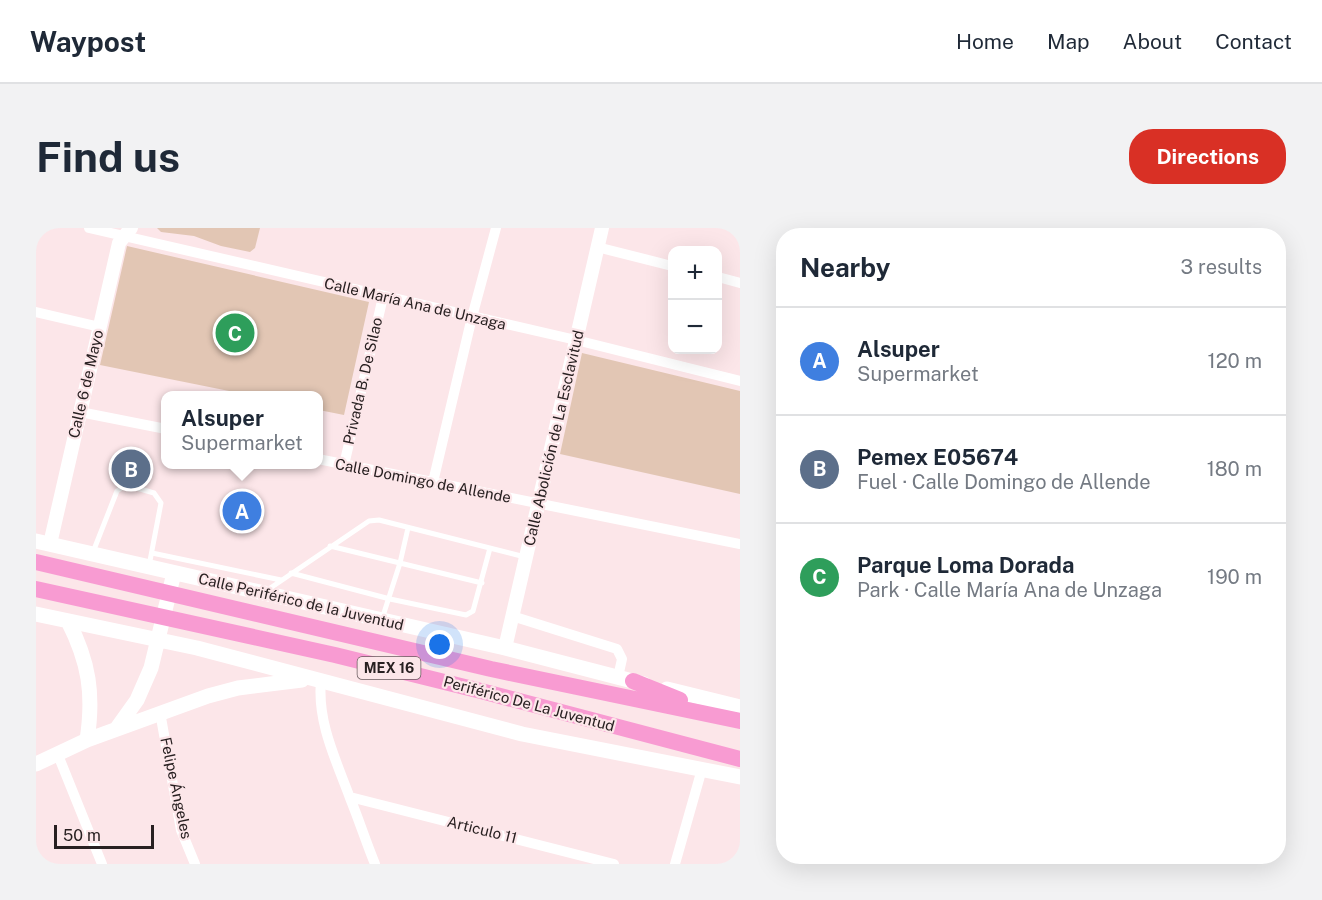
<!DOCTYPE html>
<html lang="en">
<head>
<meta charset="utf-8">
<style>
	:root { --surface:#fff; --page:#f2f2f3; --text:#1f2937; --muted:#747a83; --line:#e0e1e3; --accent:#d93025 }
	body { margin:0; font-family:"Public Sans",sans-serif; background:var(--page); color:var(--text) }
	.controls { position:absolute; right:18px; top:18px; display:grid; overflow:hidden; border-radius:12px; box-shadow:0 6px 24px #0002 }
	.controls button { width:54px; height:54px; display:grid; place-items:center; padding:0; border:0; border-bottom:2px solid var(--line); background:var(--surface); color:var(--text); font:30px sans-serif }
	.scale { position:absolute; left:18px; bottom:15px; width:100px; box-sizing:border-box; padding-left:6px; border:3px solid #282021; border-top:0; font-size:16px; line-height:21px; white-space:nowrap; color:#282021; -webkit-text-stroke:4px #fce6e9; paint-order:stroke }
	.you { position:absolute; left:404px; top:417px; width:21px; height:21px; margin:-15px; border:4px solid #fff; border-radius:50%; background:#1a73e8; box-shadow:0 0 0 9px #1a73e833 }
	.badge { display:grid; place-items:center; width:39px; height:39px; border-radius:50%; background:var(--accent); color:#fff; font-size:20px; font-weight:700 }
	.pin { position:absolute; translate:-50% -50%; border:3px solid #fff; box-shadow:0 2px 6px #0006 }
	.popup { position:absolute; left:125px; top:163px; width:162px; height:78px; box-sizing:border-box; display:grid; place-content:center; border-radius:12px; background:var(--surface); filter:drop-shadow(0 2px 4px #0005); font-size:20px; white-space:nowrap; color:var(--muted) }
	.popup b { font-size:22px; color:var(--text) }
	.popup::after { content:''; position:absolute; left:50%; top:100%; margin-left:-12px; border:12px solid transparent; border-top-color:var(--surface) }
	.list { margin:0; padding:0; list-style:none }
	h2 { display:flex; justify-content:space-between; align-items:center; height:78px; margin:0; padding:0 24px; font-size:26px }
	h2 small { font-size:20px; font-weight:400; color:var(--muted) }
	.list li { display:grid; grid-template-columns:39px 1fr auto; gap:18px; align-items:center; box-sizing:border-box; height:108px; padding:0 24px; border-top:2px solid var(--line) }
	.list b { display:block; font-size:22px; white-space:nowrap }
	.list p { margin:0; font-size:20px; white-space:nowrap; color:var(--muted) }
	.list em { font-size:20px; font-style:normal; color:var(--muted) }
	.map { position:relative; flex:none; width:704px; height:636px; overflow:hidden; border-radius:24px }
	header { display:flex; align-items:center; gap:36px; box-sizing:border-box; height:84px; padding:0 30px; background:var(--surface); border-bottom:2px solid var(--line) }
	header strong { font-size:28px }
	nav { display:flex; gap:33px; margin-inline-start:auto; font-size:21px }
	.intro { display:flex; align-items:center; justify-content:space-between; box-sizing:border-box; height:144px; padding:0 36px }
	h1 { margin:0; font-size:42px }
	.button { padding:15px 27px; border-radius:24px; background:var(--accent); color:#fff; font-size:21px; font-weight:700 }
	main { display:flex; gap:36px; padding:0 36px }
	aside { flex:1; background:var(--surface); border-radius:24px; box-shadow:0 6px 24px #0002 }
	.map>svg:first-child { display:block }
</style>
</head>
<body>
<header>
<strong>Waypost</strong>
<nav><a>Home</a><a>Map</a><a>About</a><a>Contact</a></nav>
</header>
<div class="intro"><h1>Find us</h1><a class="button">Directions</a></div>
<main>
<div class="map">
<svg width="704" height="636" viewBox="0 0 704 636">
	<rect width="100%" height="100%" fill="#fce6e9"/>
	<!-- green -->
	<path fill="#e2c6b4" d="M121 0H224L219 20 214 24 185 18 158 8 125 4Z
		M91 18 333 74 308 187 283 182 282 168 213 167 64 137Z
		M546 125 704 163V266L524 226Z"/>
	<g fill="none" stroke-linecap="round" stroke-linejoin="round">
		<!-- service -->
		<path stroke="#fff" stroke-width="5" d="M294 318 446 355
			M57 324 81 263 90 257 118 265 125 275 113 338
			M116 325 245 352
			M255 345 354 371 430 387 437 383 454 320
			M230 363 333 293 343 292 489 329
			M346 391 364 335 372 300"/>
		<!-- minor -->
		<path stroke="#fff" stroke-width="10" d="M53 0 540 112 704 153
			M561 19 636 38
			M682 49 704 55
			M0 84 64 99
			M44 184 130 201
			M282 231 704 316
			M308 237 347 69
			M397 254 436 89 460 0
			M476 388 581 421 586 431 582 449
			M285 453C281 494 300 532 314 570 323 592 330 614 339 636
			M124 484 145 602 159 636
			M22 527 66 636
			M314 569 578 636
			M639 636 666 541"/>
		<!-- tertiary -->
		<path stroke="#fff" stroke-width="14" d="M14 316 83 15 95 0
			M469 420 566 0"/>
		<!-- secondary -->
		<path stroke="#fff" stroke-width="15" d="M0 313 469 420 608 456
			M0 386 161 420 486 506 704 549
			M32 393C53 434 58 466 51 512
			M631 461 704 479
			M81 500 101 472 115 440 138 345
			M0 536 51 512 172 468 202 460 266 452"/>
		<!-- trunk -->
		<path stroke="#f89bd2" stroke-width="16" d="M0 334 455 441 704 493
			M0 361 299 427 445 463 704 531
			M597 453 644 472"/>
	</g>
	<g text-anchor="middle" stroke-width="4.5" stroke-linejoin="round" paint-order="stroke">
		<!-- shield labels -->
		<rect fill="#fce6e9" stroke="#685b5d" stroke-width="1.5" x="321.5" y="429" width="63" height="22" rx="4.5"/>
		<g font-size="14" font-weight="bold" fill="#282021">
			<text x="353" y="445">MEX 16</text>
		</g>
		<!-- street labels -->
		<g font-size="15" fill="#282021" stroke="#fce6e9">
			<text transform="translate(379 76) rotate(13)" y="5">Calle María Ana de Unzaga</text>
			<text transform="translate(327 153) rotate(-77)" y="5">Privada B. De Silao</text>
			<text transform="translate(50 156) rotate(-77)" y="5">Calle 6 de Mayo</text>
			<text transform="translate(518 210) rotate(-77)" y="5">Calle Abolición de La Esclavitud</text>
			<text transform="translate(387 253) rotate(11)" y="5">Calle Domingo de Allende</text>
			<text transform="translate(265 374) rotate(13)" y="5">Calle Periférico de la Juventud</text>
			<text transform="translate(493 476) rotate(15)" y="5">Periférico De La Juventud</text>
			<text transform="translate(140 560) rotate(78)" y="5">Felipe Ángeles</text>
			<text transform="translate(446 602) rotate(14)" y="5">Articulo 11</text>
		</g>
	</g>
</svg>
<div class="controls">
<button>+</button>
<button>−</button>
</div>
<div class="scale">50 m</div>
<div class="you"></div>
<div class="pin badge" style="left:206px;top:283px;background:#3f7fe0">A</div>
<div class="popup"><b>Alsuper</b>Supermarket</div>
<div class="pin badge" style="left:95px;top:241px;background:#5c6f8a">B</div>
<div class="pin badge" style="left:199px;top:105px;background:#2e9e5b">C</div>
</div>
<aside>
<h2>Nearby<small>3 results</small></h2>
<ul class="list">
<li><span class="badge" style="background:#3f7fe0">A</span><div><b>Alsuper</b><p>Supermarket</p></div><em>120 m</em></li>
<li><span class="badge" style="background:#5c6f8a">B</span><div><b>Pemex E05674</b><p>Fuel · Calle Domingo de Allende</p></div><em>180 m</em></li>
<li><span class="badge" style="background:#2e9e5b">C</span><div><b>Parque Loma Dorada</b><p>Park · Calle María Ana de Unzaga</p></div><em>190 m</em></li>
</ul>
</aside>
</main>
</body>
</html>
